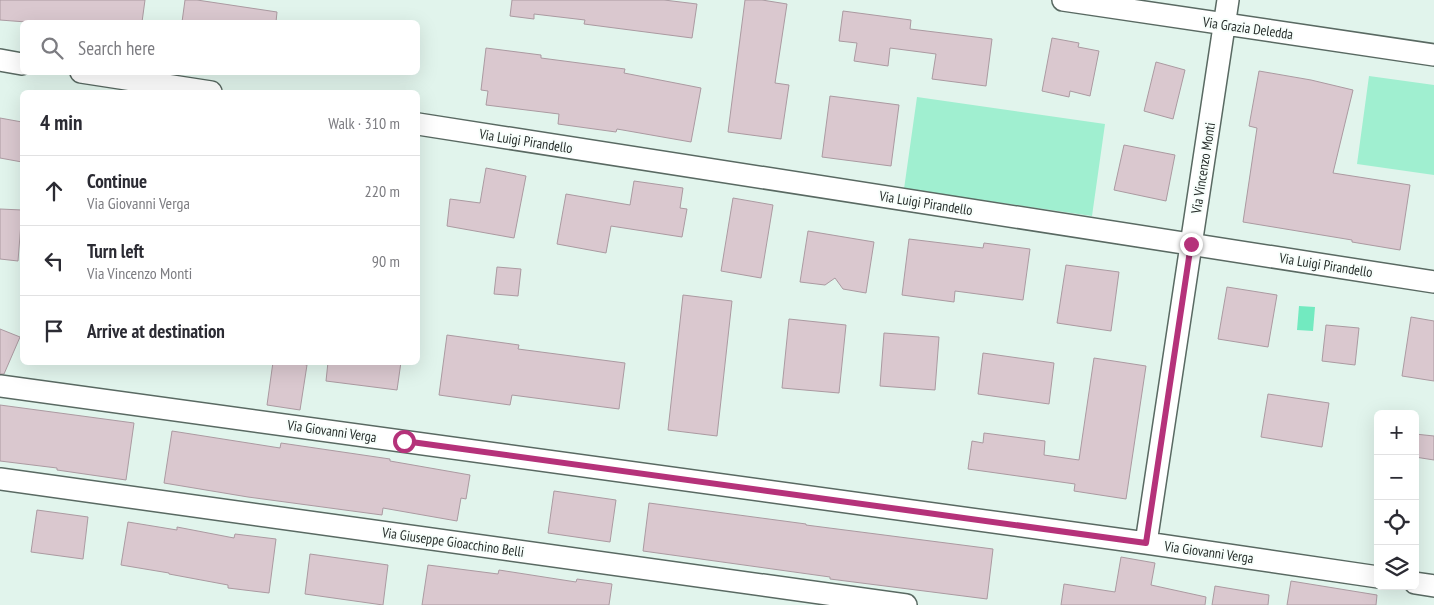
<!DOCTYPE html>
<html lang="en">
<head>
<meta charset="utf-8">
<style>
	:root { --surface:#fff; --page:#f7f7f7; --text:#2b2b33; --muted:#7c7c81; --line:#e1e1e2 }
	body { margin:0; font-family:"PT Sans Narrow",sans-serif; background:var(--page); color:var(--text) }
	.controls { position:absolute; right:15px; bottom:15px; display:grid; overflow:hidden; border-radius:8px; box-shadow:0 5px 20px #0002 }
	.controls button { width:45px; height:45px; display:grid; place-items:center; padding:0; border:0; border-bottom:1px solid var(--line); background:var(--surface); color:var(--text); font:25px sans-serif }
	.stop { position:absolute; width:15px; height:15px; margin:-11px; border:4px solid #b5327a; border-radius:50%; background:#fff }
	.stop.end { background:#b5327a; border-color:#fff; box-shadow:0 1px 5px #0008 }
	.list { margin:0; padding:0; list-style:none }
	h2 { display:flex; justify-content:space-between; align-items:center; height:65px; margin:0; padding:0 20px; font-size:21px }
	h2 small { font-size:16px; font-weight:400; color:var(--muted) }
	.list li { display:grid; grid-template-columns:32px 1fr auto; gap:15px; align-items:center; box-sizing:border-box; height:70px; padding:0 20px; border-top:1px solid var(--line) }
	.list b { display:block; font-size:19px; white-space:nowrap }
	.list p { margin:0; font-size:16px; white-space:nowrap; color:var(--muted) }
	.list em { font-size:16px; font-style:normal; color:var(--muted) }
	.icon { flex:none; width:28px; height:28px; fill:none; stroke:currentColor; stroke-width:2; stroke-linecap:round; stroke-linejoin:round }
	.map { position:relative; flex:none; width:1434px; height:605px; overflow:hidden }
	.search { position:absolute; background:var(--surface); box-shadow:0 5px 20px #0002; left:20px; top:20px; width:400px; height:55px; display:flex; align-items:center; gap:12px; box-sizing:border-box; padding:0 18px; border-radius:8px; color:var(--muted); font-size:19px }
	.panel { position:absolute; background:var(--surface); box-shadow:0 5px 20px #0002; left:20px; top:90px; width:400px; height:275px; border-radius:8px }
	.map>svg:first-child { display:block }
</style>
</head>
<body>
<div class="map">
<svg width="1434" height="605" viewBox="0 0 1434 605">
	<rect width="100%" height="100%" fill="#e1f4ec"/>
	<!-- green -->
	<path fill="#a0efd0" d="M1369 76 1434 85V175L1357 164Z
		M917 97 1105 124 1092 216 904 189Z"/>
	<!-- water -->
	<path fill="#72eac0" d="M1299 306 1315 307 1313 331 1297 330Z"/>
	<!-- building -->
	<path fill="#dac8cf" stroke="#ab9aa1" d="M0 0H145L142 22H26L0 20Z
		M185 0H197L277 12 276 22H182Z
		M512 0H664L697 4 692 38 584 24 585 20 534 14V19L510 16Z
		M745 0H762L787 4 775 83 789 85 781 139 728 132Z
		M843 11 911 20 910 29 992 39 986 86 932 79 936 54 890 48 888 66 854 61 857 43 839 41Z
		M1052 38 1079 43 1078 47 1099 51 1090 96 1070 91 1069 97 1042 91Z
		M486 48 541 55V58L625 69 624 73 701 88 691 142 617 129 616 132 558 124 559 114 486 105 488 91 481 90Z
		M1156 62 1185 70 1173 119 1144 111Z
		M1259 71 1311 80 1353 90 1333 173 1410 185 1400 250 1352 242V240L1243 222 1257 128 1249 126Z
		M830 96 899 105 891 166 822 157Z
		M0 118 22 122V162L0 158Z
		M1124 145 1175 155 1166 201 1114 190Z
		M486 168 526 176 514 238 447 226 450 199 480 203Z
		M634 181 683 188 680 208 687 209 682 237 611 226 606 253 557 244 566 194 630 205Z
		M733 198 773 205 761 278 721 271Z
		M0 209 22 210 18 261 0 259Z
		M808 231 874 242 866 293 843 289 835 278 825 285 800 282Z
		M909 239 983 248 984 243 1030 249 1023 300 955 291 954 302 902 295Z
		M1066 265 1119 272 1111 331 1057 323Z
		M497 267 521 269 518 296 494 294Z
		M1227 287 1277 295 1268 347 1218 339Z
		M683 295 732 301 717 436 668 430Z
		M1411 317 1434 321V381L1402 376Z
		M789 319 846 325 839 393 782 388Z
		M1326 325 1359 328 1355 365 1322 361Z
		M0 329 20 337 4 374H0Z
		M884 333 939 337 935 390 880 386Z
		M447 335 519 345 518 349 625 363 619 409 512 395 510 405 439 395Z
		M983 353 1054 363 1049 404 978 394Z
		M1094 358 1146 366 1126 499 1074 491 1075 484 968 469 972 441 983 443 984 433 1045 441 1044 455 1079 460Z
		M273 362H293L307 365 300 410 267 405Z
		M328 362H401L397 390 326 381Z
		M1268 394 1329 403 1322 447 1261 437Z
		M0 405 134 423 126 480 57 470V468L0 461Z
		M172 431 280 448 281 443 390 459V461L470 475 466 499 461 498 457 521 383 508 382 515 248 497 164 483Z
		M1415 434 1434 436V460L1415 457Z
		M554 491 616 500 610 542 548 533Z
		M649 503 806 524V525L993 549 987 599 830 579V577L643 551Z
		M37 510 88 517 83 559 31 552Z
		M128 522 177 530V527L234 538 235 534 276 539 269 593 228 588V585L169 574V573L121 565Z
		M310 554 388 565 383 605 305 594Z
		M1121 557 1155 563 1151 585 1206 597 1205 605H1061L1064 584 1115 592Z
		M428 565 498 574 499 570 576 582 577 579 612 584 609 605H422Z
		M1291 581 1377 595 1376 605H1287Z
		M1215 586 1269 595 1268 605H1212Z"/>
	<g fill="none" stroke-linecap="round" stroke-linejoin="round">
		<!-- minor casing -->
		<g stroke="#596962" stroke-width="24">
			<path id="minor" d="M1063 0 1434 55
				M0 60 22 64
				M81 72 211 92
				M418 124 1434 282
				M0 386 1146 543 1378 577
				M0 479 906 605
				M1146 543 1228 0
				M1415 583 1434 586"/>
		</g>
		<!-- minor -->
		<use href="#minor" stroke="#fff" stroke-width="21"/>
	</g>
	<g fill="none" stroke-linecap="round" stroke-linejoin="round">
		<!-- route -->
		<path stroke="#b5327a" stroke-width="6" d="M404 441 1146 543 1191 244"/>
	</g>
	<g text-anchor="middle" stroke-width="4" stroke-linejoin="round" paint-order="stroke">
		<!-- street labels -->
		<g font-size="14" fill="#272e2b" stroke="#f7fefb">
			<text transform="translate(1248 28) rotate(8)" y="5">Via Grazia Deledda</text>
			<text transform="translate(526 141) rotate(9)" y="5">Via Luigi Pirandello</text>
			<text transform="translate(1203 168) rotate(-81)" y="5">Via Vincenzo Monti</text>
			<text transform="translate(926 203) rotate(9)" y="5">Via Luigi Pirandello</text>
			<text transform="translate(1326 265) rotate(9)" y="5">Via Luigi Pirandello</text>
			<text transform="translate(332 431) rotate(8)" y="5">Via Giovanni Verga</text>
			<text transform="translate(453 542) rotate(8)" y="5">Via Giuseppe Gioacchino Belli</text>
			<text transform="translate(1209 552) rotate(8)" y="5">Via Giovanni Verga</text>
		</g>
	</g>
</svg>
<div class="controls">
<button>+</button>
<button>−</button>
<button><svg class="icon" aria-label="locate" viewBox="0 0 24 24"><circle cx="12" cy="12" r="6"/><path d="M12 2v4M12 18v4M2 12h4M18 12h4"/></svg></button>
<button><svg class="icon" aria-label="layers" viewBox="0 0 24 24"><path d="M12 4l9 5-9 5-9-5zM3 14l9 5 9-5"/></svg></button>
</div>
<div class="stop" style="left:404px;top:441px"></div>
<div class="stop end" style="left:1191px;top:244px"></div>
<div class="search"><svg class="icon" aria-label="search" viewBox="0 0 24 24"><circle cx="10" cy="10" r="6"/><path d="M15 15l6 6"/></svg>Search here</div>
<section class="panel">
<h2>4 min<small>Walk · 310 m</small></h2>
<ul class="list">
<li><svg class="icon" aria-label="ahead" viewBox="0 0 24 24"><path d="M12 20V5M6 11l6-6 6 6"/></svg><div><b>Continue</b><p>Via Giovanni Verga</p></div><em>220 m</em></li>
<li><svg class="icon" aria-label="left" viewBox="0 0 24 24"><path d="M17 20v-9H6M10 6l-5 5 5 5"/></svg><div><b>Turn left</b><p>Via Vincenzo Monti</p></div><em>90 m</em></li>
<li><svg class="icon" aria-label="arrive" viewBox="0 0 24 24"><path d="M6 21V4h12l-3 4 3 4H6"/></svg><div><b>Arrive at destination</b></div></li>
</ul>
</section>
</div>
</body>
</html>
